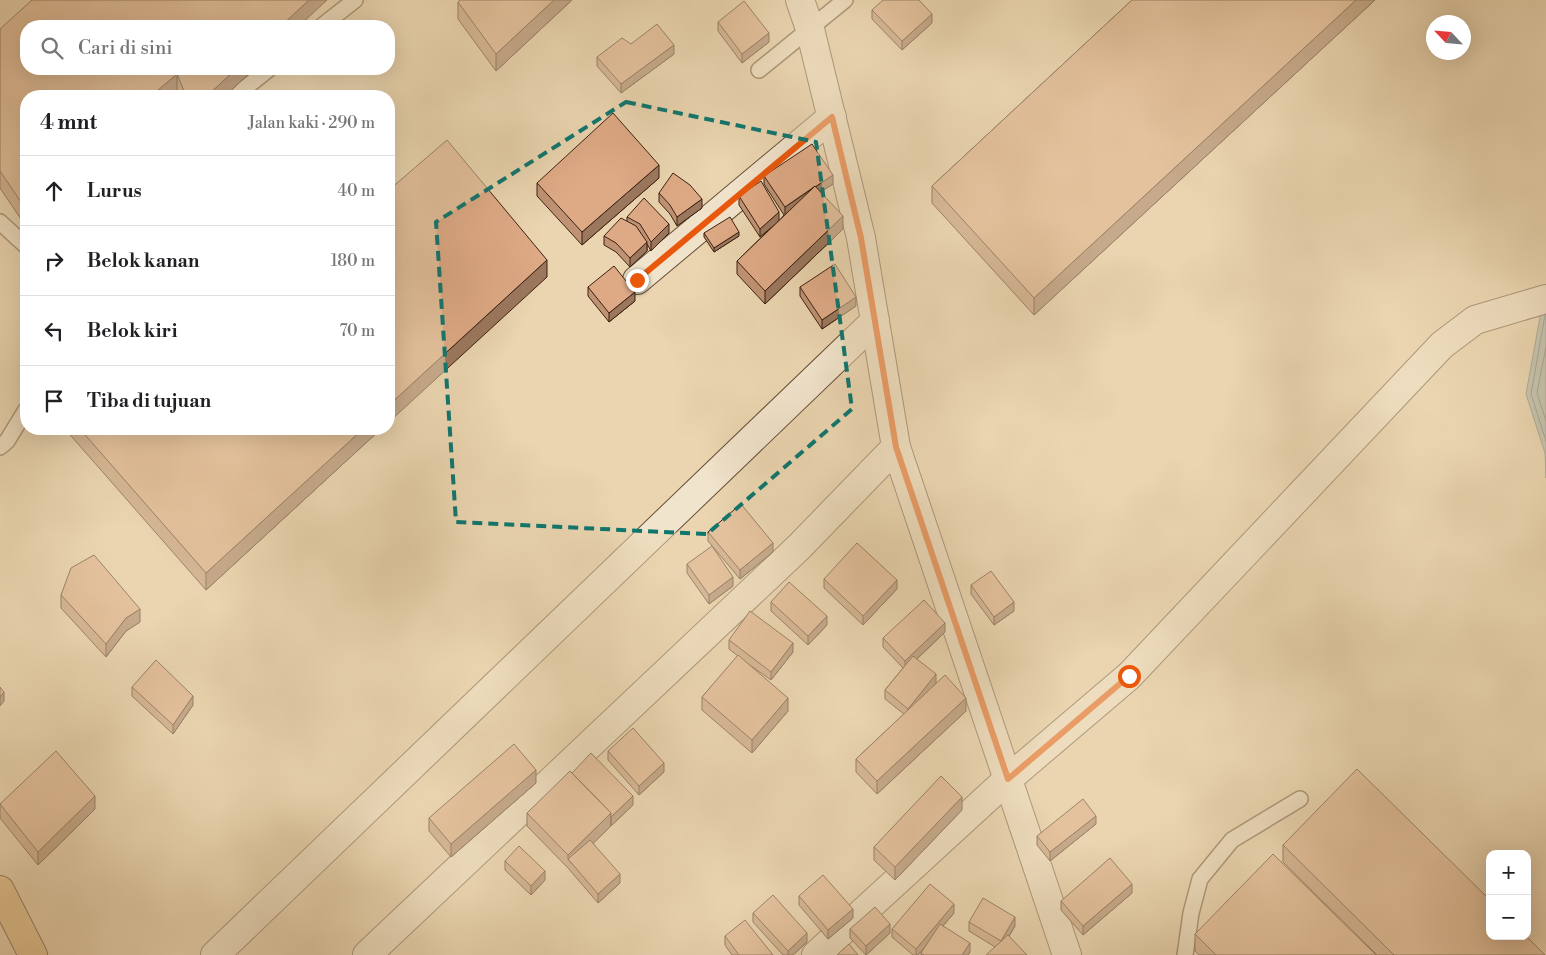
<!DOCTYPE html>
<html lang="id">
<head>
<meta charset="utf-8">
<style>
	:root { --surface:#fff; --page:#f6f6f6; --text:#202124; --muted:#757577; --line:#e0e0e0 }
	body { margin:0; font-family:"Libre Bodoni",serif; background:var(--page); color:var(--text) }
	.controls { position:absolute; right:15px; bottom:15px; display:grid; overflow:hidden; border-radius:10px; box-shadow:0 5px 20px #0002 }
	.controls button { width:45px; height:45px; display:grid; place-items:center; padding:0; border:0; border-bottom:1px solid var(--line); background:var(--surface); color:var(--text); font:25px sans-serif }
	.compass { position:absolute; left:1426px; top:15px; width:45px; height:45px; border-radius:50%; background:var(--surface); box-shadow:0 5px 20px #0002; rotate:296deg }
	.stop { position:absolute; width:15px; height:15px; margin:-11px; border:4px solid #ea580c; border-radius:50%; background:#fff }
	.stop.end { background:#ea580c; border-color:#fff; box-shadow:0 1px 5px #0008 }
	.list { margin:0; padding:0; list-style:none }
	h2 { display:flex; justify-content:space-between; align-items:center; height:65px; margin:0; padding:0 20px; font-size:21px }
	h2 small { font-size:16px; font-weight:400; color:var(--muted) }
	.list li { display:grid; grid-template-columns:32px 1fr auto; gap:15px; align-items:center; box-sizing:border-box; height:70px; padding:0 20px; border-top:1px solid var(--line) }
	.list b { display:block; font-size:19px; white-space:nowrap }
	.list em { font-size:16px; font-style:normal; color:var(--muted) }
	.icon { flex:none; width:28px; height:28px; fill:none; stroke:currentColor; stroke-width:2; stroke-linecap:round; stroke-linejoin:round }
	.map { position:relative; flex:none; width:1546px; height:955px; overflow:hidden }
	.search { position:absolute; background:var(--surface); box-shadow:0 5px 20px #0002; left:20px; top:20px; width:375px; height:55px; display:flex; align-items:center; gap:12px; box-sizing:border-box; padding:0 18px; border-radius:20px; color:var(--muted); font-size:19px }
	.panel { position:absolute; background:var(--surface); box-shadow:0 5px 20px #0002; left:20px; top:90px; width:375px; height:345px; border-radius:20px }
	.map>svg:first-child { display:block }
</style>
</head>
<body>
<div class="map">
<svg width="1546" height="955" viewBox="0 0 1546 955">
	<rect width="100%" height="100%" fill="#ead5b0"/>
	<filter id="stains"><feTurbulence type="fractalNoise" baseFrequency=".004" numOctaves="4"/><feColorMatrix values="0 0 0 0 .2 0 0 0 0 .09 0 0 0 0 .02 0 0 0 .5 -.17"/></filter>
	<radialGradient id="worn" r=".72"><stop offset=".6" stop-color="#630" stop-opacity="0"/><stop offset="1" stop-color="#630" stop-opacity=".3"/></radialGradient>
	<!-- water -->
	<path fill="#9db6b7" stroke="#767a75" d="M1546 284V478L1545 453 1526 394Z"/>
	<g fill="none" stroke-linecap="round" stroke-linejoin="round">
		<!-- shore -->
		<path stroke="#6c6c64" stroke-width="1" d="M1545 315 1531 394 1546 441
			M1546 347 1537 393 1546 421"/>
		<!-- service casing -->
		<g stroke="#674e39" stroke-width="18">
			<path id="service" d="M322 26 355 0
				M759 70 845 0
				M235 96 269 69
				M0 222 26 246
				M0 447 7 441 26 410
				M1185 955 1191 913 1200 879 1232 840 1300 799"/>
		</g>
		<!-- minor casing -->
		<g stroke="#674e39" stroke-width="30">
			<path id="minor" d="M637 280 832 117
				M215 955 875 321
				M367 955 799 547 896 447
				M816 955 1008 779 1129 676 1442 345 1475 320 1546 299"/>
		</g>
		<!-- tertiary casing -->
		<g stroke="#674e39" stroke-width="30">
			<path id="tertiary" d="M800 0 810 29 861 238 896 447 1067 955"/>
		</g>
		<!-- trunk casing -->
		<g stroke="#3b2111" stroke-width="30">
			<path id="trunk" d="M0 890 33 955"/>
		</g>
		<!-- service -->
		<use href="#service" stroke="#f1e4cc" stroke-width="15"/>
		<!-- minor -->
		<use href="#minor" stroke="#f1e4cc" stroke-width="28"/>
		<!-- tertiary -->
		<use href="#tertiary" stroke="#f1e4cc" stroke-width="28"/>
		<!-- trunk -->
		<use href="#trunk" stroke="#e5ba78" stroke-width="28"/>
	</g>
	<!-- wall -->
	<path fill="#bf9273" stroke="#3b2111" d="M572 0 496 71 458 19V2Z
		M1132 0H1375L1034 315 932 203V186Z
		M872 10 932 23 902 50 872 19Z
		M718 22 769 42 742 63 718 31Z
		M0 29 254 69 225 96H179L177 91 23 222 0 188Z
		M674 54 621 93 597 66V57Z
		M764 176 833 184 820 192 843 229 765 304 737 274V261L774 225 760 237 739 205V196L779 221 784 215 764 184Z
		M659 178 582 245 537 196V183Z
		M659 193 702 208 677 226 670 214 659 202Z
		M627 217 669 233 651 251 647 244V251L630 267 616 252 604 245V236L627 221Z
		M704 233 739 236 714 252 704 237Z
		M588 287 635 301 609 322 588 296Z
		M800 287 856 306 822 329 800 296Z
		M65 429H381L206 590Z
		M708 532 773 552 740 579 708 541Z
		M687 564 733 586 709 604 687 573Z
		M824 579 897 589 863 625 824 588Z
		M971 585 1014 611 994 625 971 594Z
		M61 595 140 622 126 631 106 657 61 608Z
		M771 602 827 625 808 645 771 611Z
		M945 632 917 659 936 683 966 711 877 794 856 772V759L904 714 885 699V690L903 668 883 647V638Z
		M729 640 793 652 771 680 744 661 788 711 752 753 702 710V697L738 656 729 649Z
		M132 687 193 705 173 734 132 696Z
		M608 751 664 772 639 795 608 760Z
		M572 773 633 805 593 843 620 883 598 903 568 868 527 826V813Z
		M536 783 451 857 429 831V818Z
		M0 804 95 809 38 865 0 818Z
		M962 810 895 880 874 860V847Z
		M1096 824 1050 861 1037 845V836Z
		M1283 845 1545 955H1377L1283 862Z
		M505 861 545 880 531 895 505 870Z
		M1132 893 1083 935 1061 910V901Z
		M799 896 853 918 828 939 799 905Z
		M753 913 807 942 793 955H783L753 922Z
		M954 913 943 926 970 952 968 955H921V953L924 948 918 955H913L892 937V929Z
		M969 922 1015 926 1009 936 995 947 969 931Z
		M850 929 890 933 866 955 850 938Z
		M1195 934 1376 955H1199L1195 951Z
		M725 936 773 955H732L725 945Z"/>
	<!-- shaded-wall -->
	<path fill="#9b775e" stroke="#3b2111" d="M309 0H327L299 26H281Z
		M554 0H572L496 71V54Z
		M1356 0H1375L1034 315V298Z
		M932 14V23L902 50V41Z
		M769 33V42L742 63V54Z
		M674 45V54L621 93V84Z
		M236 69H254L225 96H207Z
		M177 74V91L170 96H151Z
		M659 165V178L582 245V232Z
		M833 175V184L785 216V207Z
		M702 199V208L677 226V217Z
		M26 202V219L23 222V205Z
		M779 212V221L760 237V229Z
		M843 216V229L765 304V291Z
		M669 224V233L651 251V242Z
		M739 232V236L714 252V248Z
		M647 242V251L630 267V258Z
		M547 260V277L389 422V405Z
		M635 292V301L609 322V313Z
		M856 297V306L822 329V320Z
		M363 429H381L206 590V573Z
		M773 543V552L740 579V570Z
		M733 577V586L709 604V595Z
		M897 580V589L863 625V616Z
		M1014 602V611L994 625V617Z
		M140 609V622L126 631 106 657V644L126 618Z
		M827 616V625L808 645V636Z
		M945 623V632L905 670V661Z
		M793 643V652L771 680V672Z
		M936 674V683L908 718V709Z
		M4 692V701L0 706V697Z
		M193 696V705L173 734V725Z
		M788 698V711L752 753V740Z
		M966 698V711L877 794V781Z
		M664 763V772L639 795V786Z
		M536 770V783L451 857V844Z
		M95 796V809L38 865V852Z
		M633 796V805L611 826V817Z
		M962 797V810L895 880V867Z
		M611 813V826L572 864 568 859V855Z
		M1096 816V824L1050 861V852Z
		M545 871V880L531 895V886Z
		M620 874V883L598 903V894Z
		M1132 884V893L1083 935V926Z
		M954 904V913L918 955H916V949Z
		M853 909V918L828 939V930Z
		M1015 917V926L1001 950V941Z
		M890 924V933L866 955V946Z
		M807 933V942L793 955H788V951Z
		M970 943V952L968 955H962Z"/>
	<!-- building -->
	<path fill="#deaa86" stroke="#3b2111" d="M32 0H309L281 26H26V69H236L207 96H186L177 74 151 96H26V202L23 205 0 171V29Z
		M460 0H554L496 54 458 2Z
		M883 0H919L932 14 902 41 872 10Z
		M1132 0H1356L1034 298 932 186Z
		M744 1 769 33 742 54 718 22Z
		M657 24 674 45 621 84 597 57 622 38 631 44Z
		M613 113 659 165 582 232 537 183Z
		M447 140 547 260 389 405V190Z
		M812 144 833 175 815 187V186L811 189 785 207 764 176Z
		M673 173 690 185 702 199 677 217 670 205 659 193Z
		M761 181 779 212 760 229 739 196Z
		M815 186 843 216 765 291 737 261Z
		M644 198 669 224 651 242 640 224 627 217Z
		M730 217 739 232 714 248 704 233Z
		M621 218 636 226 647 242 630 258 616 243 604 236Z
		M835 264 856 297 822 320 800 287Z
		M614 266 635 292 609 313 588 287Z
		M80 429H363L206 573Z
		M741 504 773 543 740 570 708 532Z
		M857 543 897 580 863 616 824 579Z
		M712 546 733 577 709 595 687 564Z
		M94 555 140 609 126 618 106 644 61 595 71 568Z
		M991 571 1014 602 994 617 971 585Z
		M789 582 827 616 808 636 771 602Z
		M924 600 945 623 905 661 883 638Z
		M750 611 793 643 771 672 729 640Z
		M738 655 788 698 752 740 702 697Z
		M913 656 936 674 908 709 885 690Z
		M156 660 193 696 173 725 132 687Z
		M945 675 966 698 877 781 856 759Z
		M0 687 4 692 0 697Z
		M633 728 664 763 639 786 608 751Z
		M514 744 536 770 451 844 429 818Z
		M56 751 95 796 38 852 0 804Z
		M591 753 633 796 611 817V813L572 773Z
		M1357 769 1490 900V936H1526L1545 955H1394L1283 845Z
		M570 771 611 813 568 855 527 813Z
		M941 776 962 797 895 867 874 847Z
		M1083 799 1096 816 1050 852 1037 836Z
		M590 840 620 874 598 894 568 859Z
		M519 846 545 871 531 886 505 861Z
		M1273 854 1376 955H1216L1195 934Z
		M1110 858 1132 884 1083 926 1061 901Z
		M823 875 853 909 828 930 799 896Z
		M930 884 954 904 916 949 892 929Z
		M773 895 807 933 788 951 753 913Z
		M983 898 1015 917 1001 941 969 922Z
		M875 907 890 924 866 946 850 929Z
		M745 920 773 955H739L725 936Z
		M940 924 970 943 962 955H924L921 953Z
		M1008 935 1027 955H986Z
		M849 944 858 955H837Z"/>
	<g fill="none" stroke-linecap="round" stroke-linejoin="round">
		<!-- route -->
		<path stroke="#ea580c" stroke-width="6" d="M637 280 832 117 861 238 896 447 1008 779 1129 676"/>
	</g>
	<!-- marked area -->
	<path d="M0 0H1546V955H0ZM626 102 816 142 852 409 707 534 456 522 436 222Z" fill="#ead5b0" fill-opacity=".55" fill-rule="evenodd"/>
	<path fill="none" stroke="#0f766e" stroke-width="4" stroke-dasharray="10 6" stroke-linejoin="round" d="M626 102 816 142 852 409 707 534 456 522 436 222Z"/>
	<rect width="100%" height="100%" filter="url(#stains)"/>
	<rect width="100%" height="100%" fill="url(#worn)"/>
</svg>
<div class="controls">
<button>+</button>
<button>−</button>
</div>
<svg class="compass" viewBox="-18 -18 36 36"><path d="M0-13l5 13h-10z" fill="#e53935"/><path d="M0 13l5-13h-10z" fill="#757577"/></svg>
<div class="stop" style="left:1129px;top:676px"></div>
<div class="stop end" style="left:637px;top:280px"></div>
<div class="search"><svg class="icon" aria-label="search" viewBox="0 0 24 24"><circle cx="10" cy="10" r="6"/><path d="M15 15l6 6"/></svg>Cari di sini</div>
<section class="panel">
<h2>4 mnt<small>Jalan kaki · 290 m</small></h2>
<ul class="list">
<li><svg class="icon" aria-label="ahead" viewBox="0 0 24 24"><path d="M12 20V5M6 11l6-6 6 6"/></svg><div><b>Lurus</b></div><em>40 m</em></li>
<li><svg class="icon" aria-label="right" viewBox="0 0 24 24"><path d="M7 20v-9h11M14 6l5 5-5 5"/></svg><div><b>Belok kanan</b></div><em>180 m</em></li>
<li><svg class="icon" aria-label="left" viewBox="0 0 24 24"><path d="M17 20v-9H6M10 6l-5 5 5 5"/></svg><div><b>Belok kiri</b></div><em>70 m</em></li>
<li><svg class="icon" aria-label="arrive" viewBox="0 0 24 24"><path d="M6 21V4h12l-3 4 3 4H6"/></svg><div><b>Tiba di tujuan</b></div></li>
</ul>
</section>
</div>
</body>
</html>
